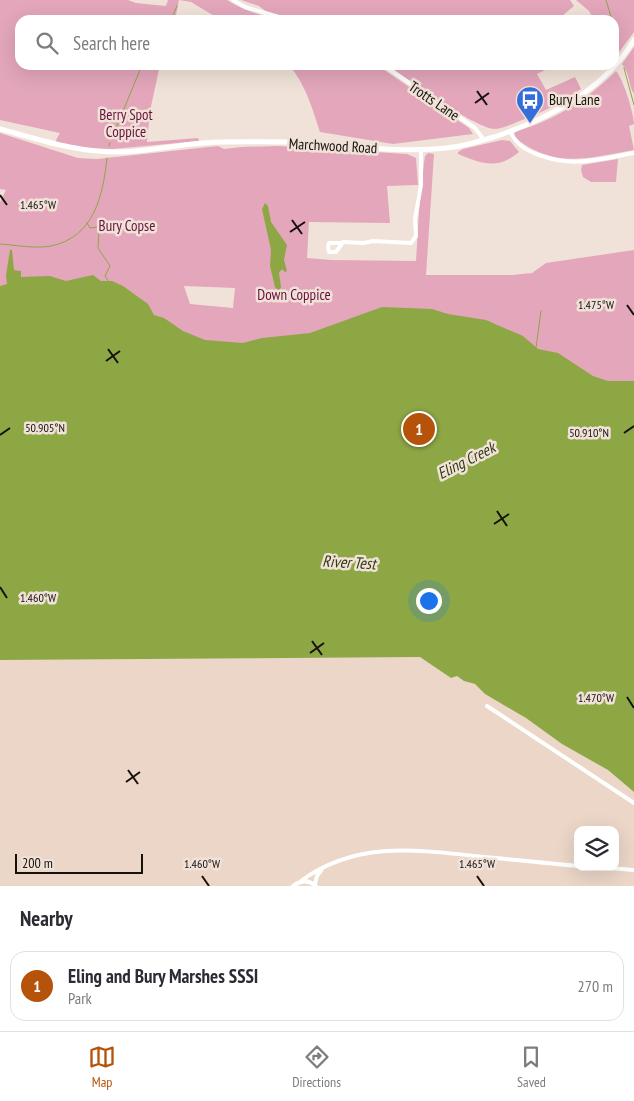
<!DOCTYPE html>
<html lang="en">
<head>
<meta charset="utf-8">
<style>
	:root { --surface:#fff; --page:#f2f2f3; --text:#2b2b33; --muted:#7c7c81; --line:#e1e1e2; --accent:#b45309 }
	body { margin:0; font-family:"PT Sans Narrow",sans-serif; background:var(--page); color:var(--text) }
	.controls { position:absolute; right:15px; bottom:15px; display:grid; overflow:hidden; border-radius:10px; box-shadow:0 5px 20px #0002 }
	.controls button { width:45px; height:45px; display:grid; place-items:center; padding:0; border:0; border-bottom:1px solid var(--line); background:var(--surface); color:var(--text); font:25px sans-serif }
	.scale { position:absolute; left:15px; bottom:12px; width:128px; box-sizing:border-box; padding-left:5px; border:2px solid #16110d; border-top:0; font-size:14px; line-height:18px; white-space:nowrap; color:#16110d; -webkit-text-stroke:4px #f0e2d8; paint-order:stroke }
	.you { position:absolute; left:428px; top:600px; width:18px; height:18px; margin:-12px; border:4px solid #fff; border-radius:50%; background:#1a73e8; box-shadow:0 0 0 8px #1a73e833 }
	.badge { display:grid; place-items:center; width:32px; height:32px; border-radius:50%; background:var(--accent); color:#fff; font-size:16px; font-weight:700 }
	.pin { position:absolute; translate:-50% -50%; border:2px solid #fff; box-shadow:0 1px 5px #0006 }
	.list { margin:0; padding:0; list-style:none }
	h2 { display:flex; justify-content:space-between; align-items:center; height:65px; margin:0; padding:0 20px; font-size:21px }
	h2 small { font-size:16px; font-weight:400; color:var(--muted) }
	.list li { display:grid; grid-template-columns:32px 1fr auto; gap:15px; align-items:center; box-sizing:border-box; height:70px; margin:0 10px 10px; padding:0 10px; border:1px solid var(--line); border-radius:15px }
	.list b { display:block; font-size:19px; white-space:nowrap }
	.list p { margin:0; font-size:16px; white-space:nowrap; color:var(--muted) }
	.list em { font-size:16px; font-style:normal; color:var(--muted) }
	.icon { flex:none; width:28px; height:28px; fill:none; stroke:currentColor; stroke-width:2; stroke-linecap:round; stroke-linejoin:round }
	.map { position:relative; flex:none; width:634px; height:886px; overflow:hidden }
	.search { position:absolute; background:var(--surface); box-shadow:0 5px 20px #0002; left:15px; right:15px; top:15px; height:55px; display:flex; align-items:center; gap:12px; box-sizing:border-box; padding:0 18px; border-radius:15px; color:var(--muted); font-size:19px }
	.sheet { height:145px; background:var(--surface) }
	nav { display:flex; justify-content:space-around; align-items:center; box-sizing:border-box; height:70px; border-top:1px solid var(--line); background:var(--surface); font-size:14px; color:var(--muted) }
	nav a { display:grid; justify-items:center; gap:2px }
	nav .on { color:var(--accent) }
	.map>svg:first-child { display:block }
</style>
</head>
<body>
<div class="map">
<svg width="634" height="886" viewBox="0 0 634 886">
	<rect width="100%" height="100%" fill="#f0e2d8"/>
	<!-- built -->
	<path fill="#ebd6c7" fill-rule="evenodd" d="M420 657 451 678 457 675 464 681 475 684 485 694 526 718 562 744 608 770 634 792V886H0V660ZM578 830H615V867H578Z"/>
	<!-- green -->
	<path fill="#e3a6bb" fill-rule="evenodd" d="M0 0H128L136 3 166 6 168 0H227C242 10 262 16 279 20H221L191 2 179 0 175 20H20V65H160L150 111 147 142 198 138 199 141 113 149 81 148 55 142 60 133 0 120Z
		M241 0H570L574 6 557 20H298L268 13 259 6Z
		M576 0H634V32L614 59V20H594L589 11Z
		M634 47V94C628 85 630 73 622 64Z
		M289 65H377L469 128 473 134 393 144 320 132C312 108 306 85 289 65Z
		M387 65H555L537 74 546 90 575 77 581 89C559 104 542 113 517 122 510 125 503 128 495 129 476 129 406 78 387 65Z
		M616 71C623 78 634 114 634 124L629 126 634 150C588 158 554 170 513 136L516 131C554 121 588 99 616 71Z
		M0 133 78 158 97 159 218 146 224 149 242 147 278 146 407 154 416 158 418 185 387 186 390 223 309 222 307 258 331 260 416 261 419 211 424 163 425 156 428 153 434 154 426 275H512L532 273 546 263 634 250V727L0 330V202L6 190 0 189ZM184 286 235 288 233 308 190 304Z
		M502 140 510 141 519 152C498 170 482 164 458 154V152L463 149Z
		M618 159 616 182H591L583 177 581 170 582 165Z"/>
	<!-- water -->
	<path fill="#8ea745" d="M265 203 268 206 271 222 287 245 284 260 287 271 285 272 282 269 279 273 281 287 279 291 275 287 270 266 271 250 262 209Z
		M10 250H12L14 270 21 271V277L50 276 66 281 93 275 101 281H112L123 286 148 304 154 315 164 318 183 331 205 340 243 343 262 338 310 333 382 307 432 309 448 314 486 320 523 336 538 349 558 353 593 376 608 381H634V792L608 770 562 744 526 718 485 694 475 684 464 681 457 676 451 678 420 657 0 660V286L7 284 6 275Z"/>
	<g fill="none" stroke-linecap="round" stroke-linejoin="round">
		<!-- stream -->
		<path stroke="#8ea745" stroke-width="1" d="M606 0 612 20
			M171 20 177 6
			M614 33 616 49
			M624 68 634 105
			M112 138 142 65
			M109 146 110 143
			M87 223 90 228 98 227 99 229 98 248 110 266 105 276 109 282
			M0 244C16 245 35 249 51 246 94 237 103 196 107 158
			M536 348 541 311"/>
		<!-- street -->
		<path stroke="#fff" stroke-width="4" d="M233 0 245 7 289 20
			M383 65 475 128 484 140
			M510 131C516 144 525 150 539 155 574 168 599 159 634 153
			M341 243H329L328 246 329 252H336L343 242 364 243 373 241 411 243 416 236 415 219 421 185V149
			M487 706 634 803
			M597 867 634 870
			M301 881C354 842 412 849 474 856 509 859 543 863 578 866
			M315 884 317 876 322 869
			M293 886C301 880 309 880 316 886"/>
		<!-- secondary -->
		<path stroke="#fff" stroke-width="5" d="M0 129C41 140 79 153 122 152 157 151 192 141 227 142 254 142 280 141 307 143 353 146 400 153 446 148 462 147 479 141 494 137 548 119 604 90 634 40"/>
	</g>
	<!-- ticks -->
	<path fill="none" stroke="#16110d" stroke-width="2" d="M477 91 487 105M475 103 489 93M0 195 7 205M292 220 302 234M290 232 305 222M627 305 634 315M108 349 118 363M106 361 120 351M624 433 634 426M0 435 10 428M497 511 507 526M494 524 509 514M0 587 7 598M312 641 322 655M310 653 324 643M627 697 634 708M128 770 138 784M126 782 140 772M202 876 209 886M477 876 484 886"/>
	<!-- icons -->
	<defs>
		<g id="bus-pin" transform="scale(1.4375)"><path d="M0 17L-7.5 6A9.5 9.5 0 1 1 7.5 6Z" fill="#356ddb" stroke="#f0e2d8"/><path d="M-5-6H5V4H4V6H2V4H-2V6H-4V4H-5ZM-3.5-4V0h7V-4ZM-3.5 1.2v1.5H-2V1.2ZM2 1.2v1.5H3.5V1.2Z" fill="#fff"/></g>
	</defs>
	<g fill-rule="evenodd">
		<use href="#bus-pin" x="530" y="100"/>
	</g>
	<g text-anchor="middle" stroke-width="5" stroke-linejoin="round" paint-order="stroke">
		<!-- poi labels -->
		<g font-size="15" fill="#16110d" stroke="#f0e2d8" text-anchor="start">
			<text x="549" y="105">Bury Lane</text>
		</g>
		<!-- street labels -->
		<g font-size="15" fill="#16110d" stroke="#f0e2d8">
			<text transform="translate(434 101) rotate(34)" y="5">Trotts Lane</text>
			<text transform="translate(333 146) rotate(3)" y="5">Marchwood Road</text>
		</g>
		<!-- park labels -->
		<g font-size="15" fill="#68113c" stroke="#f0e2d8">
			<text x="126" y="120">Berry Spot<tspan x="126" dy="17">Coppice</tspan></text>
			<text x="127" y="231">Bury Copse</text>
			<text x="294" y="300">Down Coppice</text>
		</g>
		<!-- water labels -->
		<g font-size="16" font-style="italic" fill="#313b12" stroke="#f0e2d8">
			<text transform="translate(466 460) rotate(-27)" y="6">Eling Creek</text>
			<text transform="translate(349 562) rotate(3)" y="6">River Test</text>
		</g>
	</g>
	<g font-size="12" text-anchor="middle" fill="#16110d" stroke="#f0e2d8" stroke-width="5" stroke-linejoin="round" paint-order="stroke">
		<text x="38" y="209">1.465°W</text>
		<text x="596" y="309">1.475°W</text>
		<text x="45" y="432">50.905°N</text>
		<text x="589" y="437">50.910°N</text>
		<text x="38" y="602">1.460°W</text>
		<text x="596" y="702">1.470°W</text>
		<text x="202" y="868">1.460°W</text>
		<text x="477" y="868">1.465°W</text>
	</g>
</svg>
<div class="controls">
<button><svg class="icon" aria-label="layers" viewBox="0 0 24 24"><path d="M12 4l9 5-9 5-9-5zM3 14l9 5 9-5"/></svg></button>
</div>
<div class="scale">200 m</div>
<div class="you"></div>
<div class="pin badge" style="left:419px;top:429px">1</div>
<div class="search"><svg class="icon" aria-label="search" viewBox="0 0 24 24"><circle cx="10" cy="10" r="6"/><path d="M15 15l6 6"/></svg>Search here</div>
</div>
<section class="sheet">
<h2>Nearby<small></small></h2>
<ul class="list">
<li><span class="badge">1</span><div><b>Eling and Bury Marshes SSSI</b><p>Park</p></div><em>270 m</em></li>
</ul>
</section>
<nav>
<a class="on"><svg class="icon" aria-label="map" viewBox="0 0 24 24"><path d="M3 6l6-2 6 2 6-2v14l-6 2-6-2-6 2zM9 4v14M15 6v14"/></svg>Map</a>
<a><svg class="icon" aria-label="directions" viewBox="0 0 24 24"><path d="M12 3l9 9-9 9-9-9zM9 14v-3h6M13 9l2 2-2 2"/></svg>Directions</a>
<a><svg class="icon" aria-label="saved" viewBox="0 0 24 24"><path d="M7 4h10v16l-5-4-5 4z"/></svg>Saved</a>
</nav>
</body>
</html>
